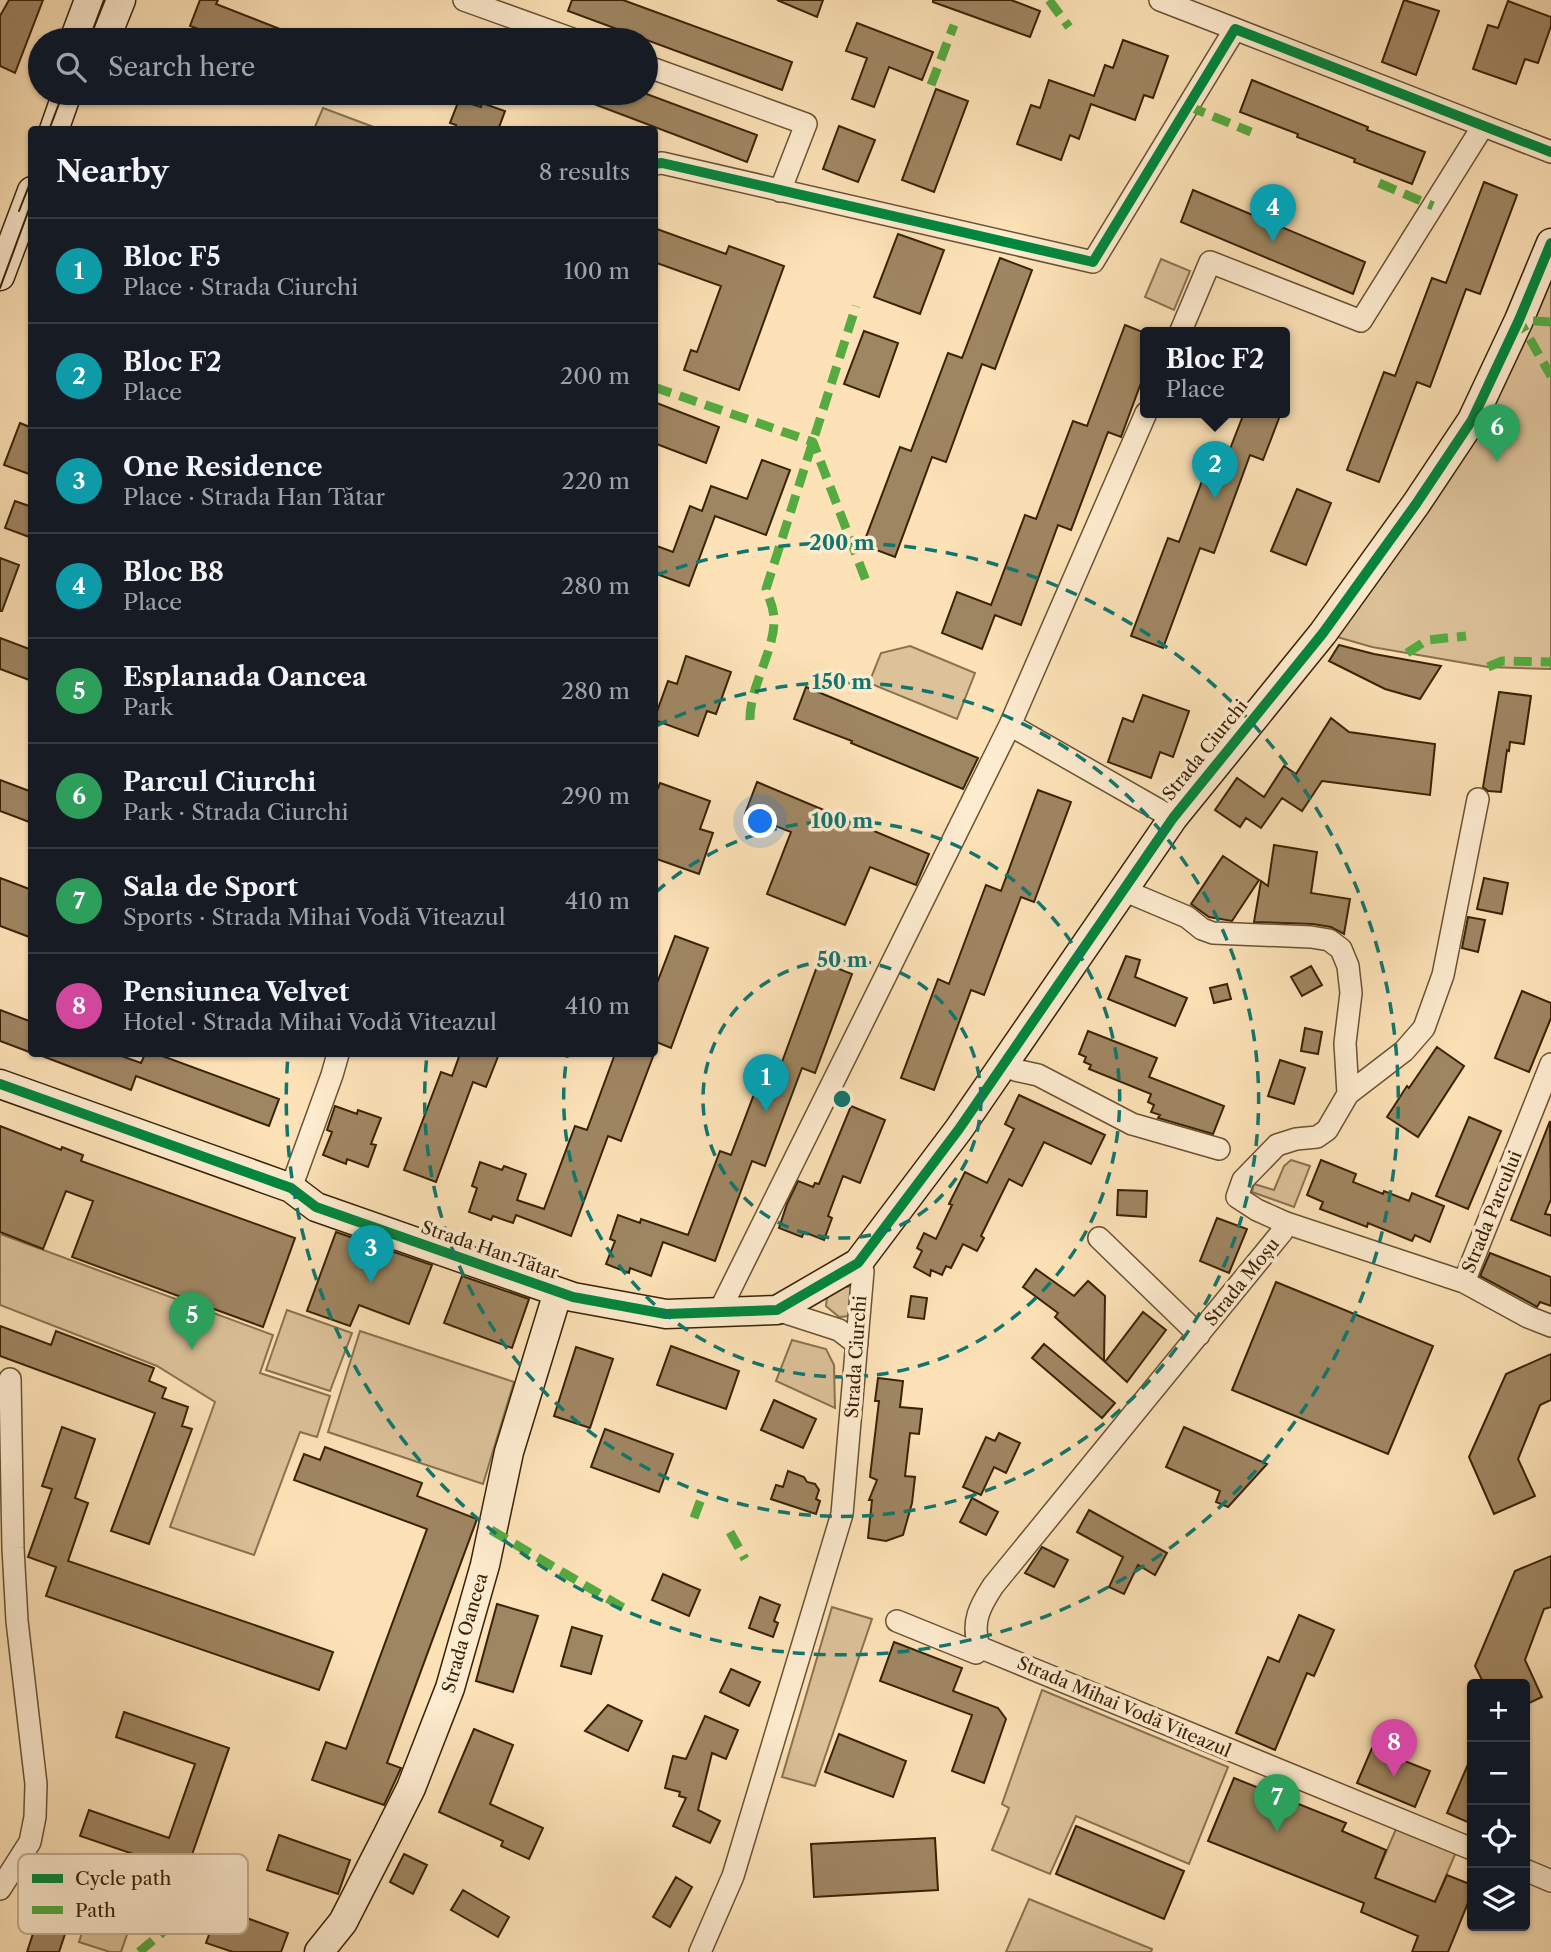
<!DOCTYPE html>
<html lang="en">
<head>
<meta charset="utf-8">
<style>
	:root { --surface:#171b24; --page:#20242c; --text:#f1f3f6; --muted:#9ea1a6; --line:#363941; --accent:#d93025 }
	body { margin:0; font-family:"Libre Caslon Text",serif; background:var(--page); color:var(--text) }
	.controls { position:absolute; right:21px; bottom:21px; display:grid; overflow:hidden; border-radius:7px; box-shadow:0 2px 5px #0004 }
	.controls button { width:63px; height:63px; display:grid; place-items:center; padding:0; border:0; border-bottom:2px solid var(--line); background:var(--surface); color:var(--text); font:35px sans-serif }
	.you { position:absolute; left:761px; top:822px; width:24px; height:24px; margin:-18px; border:5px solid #fff; border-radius:50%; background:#1a73e8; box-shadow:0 0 0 10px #1a73e833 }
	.badge { display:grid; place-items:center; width:46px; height:46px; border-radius:50%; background:var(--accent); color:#fff; font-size:23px; font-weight:700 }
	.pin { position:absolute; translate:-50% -58px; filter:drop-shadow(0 2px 4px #0008) }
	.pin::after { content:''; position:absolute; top:37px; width:24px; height:21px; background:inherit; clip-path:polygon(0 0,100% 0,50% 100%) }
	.popup { position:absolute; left:1140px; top:327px; width:150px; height:91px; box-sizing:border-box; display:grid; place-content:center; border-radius:7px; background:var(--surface); filter:drop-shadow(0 2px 5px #0005); font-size:23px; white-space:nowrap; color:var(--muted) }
	.popup b { font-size:26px; color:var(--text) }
	.popup::after { content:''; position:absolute; left:50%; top:100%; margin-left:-14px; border:14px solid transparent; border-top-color:var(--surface) }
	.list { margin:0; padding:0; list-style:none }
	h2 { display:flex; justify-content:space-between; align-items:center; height:91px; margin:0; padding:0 28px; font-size:30px }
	h2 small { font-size:23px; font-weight:400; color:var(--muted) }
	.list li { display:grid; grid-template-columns:46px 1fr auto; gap:21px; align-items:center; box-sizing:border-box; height:105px; padding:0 28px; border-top:2px solid var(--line) }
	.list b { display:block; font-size:26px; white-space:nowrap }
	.list p { margin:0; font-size:23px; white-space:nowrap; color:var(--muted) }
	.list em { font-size:23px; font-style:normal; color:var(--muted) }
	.icon { flex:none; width:38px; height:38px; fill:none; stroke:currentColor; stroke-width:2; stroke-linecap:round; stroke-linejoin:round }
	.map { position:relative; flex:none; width:1551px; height:1952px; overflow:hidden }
	.search { position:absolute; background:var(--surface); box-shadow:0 2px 5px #0004; left:28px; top:28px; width:630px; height:77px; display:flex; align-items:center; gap:18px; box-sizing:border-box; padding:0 24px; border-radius:38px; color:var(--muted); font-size:26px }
	.panel { position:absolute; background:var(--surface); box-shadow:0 2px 5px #0004; left:28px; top:126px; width:630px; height:931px; border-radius:7px }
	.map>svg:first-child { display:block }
</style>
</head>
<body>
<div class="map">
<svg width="1551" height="1952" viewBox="0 0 1551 1952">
	<rect width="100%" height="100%" fill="#fde2b7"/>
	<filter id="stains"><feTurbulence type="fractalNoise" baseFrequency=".00286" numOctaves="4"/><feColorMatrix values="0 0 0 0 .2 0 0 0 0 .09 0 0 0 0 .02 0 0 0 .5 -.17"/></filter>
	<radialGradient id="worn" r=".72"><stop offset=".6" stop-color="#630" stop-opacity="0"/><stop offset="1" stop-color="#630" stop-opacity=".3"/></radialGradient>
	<!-- green -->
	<path fill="#dcc199" stroke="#8a724f" stroke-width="2" d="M323 108 379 129H314Z
		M1551 243V669L1488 667 1372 647 1323 633 1472 420Z
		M1161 259 1190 271 1174 310 1145 297Z
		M910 646 975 673 957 719 869 683 881 653Z
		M1291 1160 1310 1166 1294 1207 1252 1192 1254 1184 1274 1190 1284 1166Z
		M0 1234 273 1335 260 1373 330 1396 317 1437 300 1432 254 1555 170 1527 215 1402 157 1366 0 1305Z
		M854 1286 850 1316 839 1317 826 1306 827 1297 844 1287Z
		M287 1310 352 1333 330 1391 266 1370Z
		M360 1331 514 1382 483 1484 328 1432Z
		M792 1340 826 1349 834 1365 835 1408 776 1381Z
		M832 1607 872 1619 815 1786 782 1777Z
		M1042 1690 1228 1767 1189 1864 1076 1816 1050 1874 992 1850 1009 1808 1002 1804Z
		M1396 1829 1456 1852 1435 1902 1375 1878Z
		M1029 1899 1152 1949 1151 1952H1006Z
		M90 1907 132 1920 121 1952H110L79 1942Z"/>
	<!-- building -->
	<path fill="#9f8662" stroke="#392205" stroke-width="2" d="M9 0H43L15 73 0 66V16Z
		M200 0H218L216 4 308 40H229L190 26Z
		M572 0H623L792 62 782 90 568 11Z
		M777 0H823L817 17Z
		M933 0H1011L1040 11 1030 37 933 2Z
		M1404 0 1439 11 1416 75 1382 62Z
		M1508 1 1551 17V26L1538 63 1525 59 1516 84 1473 69 1488 25 1498 28Z
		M857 23 933 52 922 80 889 67 874 107 852 99 867 58 846 51Z
		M1123 40 1168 56 1153 98 1144 95 1135 120 1091 104 1079 139 1070 135 1061 160 1017 144 1031 105 1040 108 1049 80 1094 96 1105 65 1113 68Z
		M1252 80 1368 127 1367 130 1425 152 1412 184 1354 162 1355 159 1297 137 1298 134 1240 112Z
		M936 89 968 101 934 192 902 180Z
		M565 93H644L757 135 747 162Z
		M459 100 481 107 482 103 505 111 498 130H454L456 125 450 123Z
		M839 126 875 140 858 182 823 169Z
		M1484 182 1517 195 1480 294 1466 289 1430 387 1417 382 1379 482 1347 470 1384 372 1395 376 1432 278 1446 283Z
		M1193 190 1365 262 1353 294 1181 222Z
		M654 228 726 254 729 246 784 266 739 390 684 370 691 350 697 352 721 286 654 262Z
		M898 234 944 250 920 314 874 297Z
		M1000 258 1032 270 995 369 982 364 946 462 932 457 895 557 863 545 900 447 911 451 948 353 962 358Z
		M1125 325 1145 333V372L1121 437 1108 432 1071 530 1058 525 1021 625 995 615 982 649 942 633 957 592 991 605 1025 515 1036 519 1073 421 1087 426Z
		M864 331 898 343 879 397 844 384Z
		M654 402 719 427 706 463 654 443Z
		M1244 413H1281L1263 460 1250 455 1214 553 1200 548 1163 648 1131 636 1168 538 1179 542 1216 444 1230 449Z
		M20 423 32 428V475L4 465Z
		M762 460 790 470 766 535 715 516 689 586 654 573V545L673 552 690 506 702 511 711 486 747 499Z
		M1297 489 1331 503 1306 565 1271 551Z
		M15 501 32 507V538L5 528Z
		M0 558 19 565 2 611H0Z
		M0 638 32 650V681L0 669Z
		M1339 645 1374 654 1441 666 1420 699 1385 689 1329 661Z
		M686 656 731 672 716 714 707 711 698 736 654 720 668 681 677 684Z
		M806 687 978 758 963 789 851 743 852 741 794 719Z
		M1499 692 1531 696 1524 744 1510 742 1509 751 1507 750 1501 792 1488 791 1483 787Z
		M1143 695 1189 711 1173 757 1160 752 1151 778 1108 762 1123 718 1133 722Z
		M1331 718 1349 732 1435 744 1430 795 1322 781 1302 811 1282 798 1261 828 1246 818 1240 827 1215 810 1237 778 1264 797 1284 766 1296 774Z
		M0 780 32 792V823L0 811Z
		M757 782 929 854 916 885 870 867 845 925 767 894 791 832 745 814Z
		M660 783 710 801 700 829 713 833 699 874 654 858V798Z
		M1038 790 1071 802 1034 902 1021 897 984 995 971 990 934 1090 901 1078 938 979 949 984 986 885 1001 891Z
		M1274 845 1317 852 1311 893 1350 899 1344 934 1331 927 1313 924 1254 922 1261 881 1268 886Z
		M1223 856 1259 880 1232 921 1209 917 1191 904Z
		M0 878 32 890V938L0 926Z
		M1484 878 1508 883 1502 914 1477 909Z
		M1468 917 1485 920 1478 952 1462 948Z
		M675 936 708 948 671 1048 654 1041V991Z
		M1126 956 1140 960 1135 977 1187 998 1175 1026 1108 999Z
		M819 961 852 974 815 1073 802 1068 765 1166 752 1161 715 1261 663 1242 651 1276 630 1268 629 1273 606 1264 615 1241 610 1239 618 1215 640 1223 641 1219 688 1235 720 1151 731 1155 768 1057 782 1062Z
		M1311 966 1322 985 1302 996 1291 977Z
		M1227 984 1231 999 1214 1003 1210 988Z
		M1522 991 1551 1003V1018L1529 1072 1495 1058Z
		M0 1010 32 1022V1053L0 1041Z
		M1305 1028 1322 1032 1318 1054 1301 1051Z
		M1088 1031 1157 1058 1149 1077 1224 1106 1213 1134 1158 1118 1160 1115 1151 1112 1154 1105 1148 1102 1151 1094 1089 1069 1091 1065 1084 1062 1086 1057 1079 1054Z
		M1437 1047 1464 1066 1418 1137 1387 1117 1407 1086 1409 1088Z
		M37 1054H116L141 1063 145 1054H157L279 1099 269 1126 136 1076 131 1090Z
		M460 1054H499L486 1087 473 1082 436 1182 404 1170 441 1072 452 1076Z
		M615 1054H654L621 1141 608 1136 571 1236 516 1215 513 1223 493 1216 491 1220 469 1212 477 1188 472 1186 480 1162 502 1170 504 1166 526 1174 517 1200 544 1209 575 1126 587 1130Z
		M1280 1060 1305 1068 1294 1104 1268 1096Z
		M1019 1095 1105 1135 1091 1164 1044 1142 1022 1186 1009 1179 981 1236 984 1238 977 1251 963 1244 951 1268 946 1266 942 1275 931 1270 930 1276 914 1267 922 1251 917 1248 924 1233 936 1239 952 1205 949 1204 965 1172 987 1183 1014 1129 1005 1124Z
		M335 1106 357 1114 358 1110 381 1118 371 1144 376 1145 368 1167 347 1159 346 1164 323 1155 332 1132 327 1130Z
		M851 1106 885 1120 860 1183 843 1176 828 1216 832 1218 824 1240 804 1232 802 1237 779 1228 787 1204 798 1181 813 1187 815 1183 819 1184Z
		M1469 1117 1501 1131 1468 1209 1436 1196Z
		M1550 1121 1551 1199 1545 1214 1551 1215V1236L1511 1220Z
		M0 1126 61 1150 62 1147 83 1155 81 1161 295 1238 263 1327 72 1257 93 1201 66 1191 43 1249 0 1232Z
		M1321 1160 1356 1174 1353 1182 1383 1194 1384 1191 1409 1201 1412 1193 1444 1206 1430 1242 1415 1235 1412 1241 1368 1223 1367 1227 1320 1209 1323 1202 1307 1195Z
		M1118 1190 1147 1191 1146 1217 1117 1215Z
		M1217 1218 1247 1229 1229 1273 1200 1261Z
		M336 1232 432 1265 409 1324 359 1305 350 1326 307 1311Z
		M1490 1253 1551 1277V1306L1540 1302 1537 1307 1534 1305 1480 1276Z
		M1036 1269 1074 1296 1088 1281 1105 1296 1104 1361 1055 1317 1058 1313 1023 1287Z
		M462 1276 529 1299 512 1348 444 1323Z
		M1276 1282 1433 1346 1388 1454 1232 1390Z
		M911 1296 927 1298 924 1319 908 1317Z
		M1143 1312 1166 1330 1127 1382 1105 1362Z
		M0 1326 51 1345 56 1331 154 1368 149 1381 166 1388 162 1398 188 1407 182 1426 192 1429 149 1544 111 1531 155 1413 0 1356Z
		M1044 1344 1115 1403 1102 1418 1032 1358Z
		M671 1346 739 1371 726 1409 657 1385Z
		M576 1347 613 1359 590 1428 554 1416Z
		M1551 1354V1400L1540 1405 1518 1459 1535 1496 1494 1514 1469 1457 1506 1374Z
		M878 1378 903 1381 900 1407 922 1409 919 1434 910 1433 905 1476 915 1477 912 1503 903 1535 886 1541 868 1538 872 1500H869L877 1480 870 1477 879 1401H875Z
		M774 1400 816 1419 803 1448 761 1430Z
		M62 1427 95 1439 75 1498 88 1503 68 1561 333 1652 319 1690 46 1596 56 1567 28 1557 52 1489 42 1486Z
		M1184 1427 1267 1464 1228 1507 1216 1502 1220 1491 1166 1467Z
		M605 1429 673 1454 659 1492 591 1467Z
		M999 1433 1020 1443 1006 1473 994 1467 981 1495 963 1487 986 1437 995 1441Z
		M325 1447 422 1483 417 1496 477 1519 387 1763 401 1768 384 1805 312 1780 326 1742 346 1749 427 1529 294 1480 304 1454 320 1460Z
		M788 1471 804 1477 807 1482 815 1484 819 1490 816 1499 820 1501 816 1514 771 1499 776 1485 783 1487Z
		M972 1498 998 1512 986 1535 960 1522Z
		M1089 1510 1167 1553 1155 1575 1138 1565 1124 1594 1109 1587 1123 1557 1077 1532Z
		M1042 1547 1068 1560 1054 1587 1025 1573Z
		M1551 1556V1607L1544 1609 1525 1660 1542 1697 1525 1705V1684H1484L1475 1666 1515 1571Z
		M663 1574 700 1590 689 1616 652 1600Z
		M760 1597 780 1605 774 1621 778 1623 773 1637 749 1628Z
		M497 1604 538 1616 513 1692 476 1681Z
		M1299 1615 1334 1630 1314 1676 1307 1673 1275 1750 1236 1733 1268 1657 1279 1662Z
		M572 1627 602 1636 591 1674 561 1666Z
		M894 1642 962 1668 953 1691 998 1708 1006 1719 984 1783 952 1771 972 1715 880 1681Z
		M731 1669 760 1682 749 1706 720 1692Z
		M608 1705 642 1721 628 1751 585 1731Z
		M124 1712 229 1748 186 1872 80 1836 89 1810 169 1838 195 1764 116 1737Z
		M705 1716 738 1730 726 1759 712 1753 698 1810 720 1821 710 1843 673 1826 686 1798 679 1796 680 1792 665 1788 673 1756 686 1759Z
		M474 1729 513 1745 490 1804 543 1828 529 1859 501 1846 503 1841 439 1812Z
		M839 1734 906 1761 893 1797 825 1772Z
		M1372 1748 1430 1771 1415 1807 1357 1783Z
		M1472 1755V1824L1447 1813Z
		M1234 1778 1346 1823 1342 1831 1386 1850 1375 1878 1435 1902 1447 1875 1472 1885V1893L1448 1952H1412L1418 1936 1361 1912 1364 1903 1208 1841Z
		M1076 1826 1184 1871 1164 1919 1056 1874Z
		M279 1835 350 1860 338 1894 267 1870Z
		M935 1838 938 1890 814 1897 811 1844Z
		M404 1854 427 1865 413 1894 390 1882Z
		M676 1877 692 1887 670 1927 653 1917Z
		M463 1890 509 1917 498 1937 451 1910Z
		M45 1897 74 1907 59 1952H27Z
		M219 1908 288 1933 281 1952H233L206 1943Z"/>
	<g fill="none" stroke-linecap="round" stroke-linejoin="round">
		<!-- street casing -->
		<g stroke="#6a5232" stroke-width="24">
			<path id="street" d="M464 0 575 40
				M1160 0 1235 29
				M646 66 806 124 780 191
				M654 164 662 163 1093 262 1235 29 1551 152
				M1180 333 1210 262 1361 321 1483 126
				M1010 725 1173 818
				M1478 799 1443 975 1424 1028 1404 1051 1348 1094 1327 1130 1317 1137 1296 1139 1277 1145 1243 1180 1237 1197 1257 1210 1286 1223 1464 1282 1528 1317 1551 1326
				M1123 890 1187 917 1202 929 1213 933 1311 937 1329 940 1341 949 1348 966 1351 993 1345 1043 1348 1094
				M1004 1063 1015 1070 1038 1075 1132 1124 1219 1149
				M291 1188 332 1075 338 1054
				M1099 1238 1199 1335
				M1464 1282 1551 1064
				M777 1310 839 1330 857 1344
				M718 1314 1010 725 1146 413
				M897 1621 976 1653 979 1647 1472 1849
				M979 1647C971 1622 980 1606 993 1586L1282 1232 1286 1223
				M1525 1870 1551 1881
				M0 1889 30 1842 35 1817 36 1784 17 1621 13 1548 10 1379
				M700 1952 733 1876 842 1514 863 1271 858 1263"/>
		</g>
		<!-- secondary casing -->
		<g stroke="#392205" stroke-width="31">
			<path id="secondary" d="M74 40 89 0
				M105 40 121 0
				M54 130 67 93
				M0 276 32 191
				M0 1084 291 1188 316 1207 573 1297 666 1314 777 1310 858 1263 959 1129 1173 818 1323 633 1416 504 1472 420 1519 320 1551 243
				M319 1952 343 1922 388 1834 411 1788 450 1688 485 1565 509 1452 558 1292"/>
		</g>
		<!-- street -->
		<use href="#street" stroke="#feecd0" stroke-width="21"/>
		<!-- secondary -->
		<use href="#secondary" stroke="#feecd0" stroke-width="28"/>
		<!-- tram -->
		<path stroke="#392205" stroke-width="2" d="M89 40 104 0
			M49 130 63 93
			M19 211 32 178
			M0 288 32 201"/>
		<!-- quiet -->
		<path stroke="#55aa40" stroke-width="9" stroke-dasharray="18 9" stroke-linecap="butt" d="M1049 0 1069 27
			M931 85 954 25
			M1188 106 1251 132
			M1379 183 1433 206
			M1551 322 1519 320 1551 376
			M654 387 813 442 868 586
			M1407 653 1427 640 1466 636
			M1488 667 1502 661 1551 662
			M750 720C749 685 780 643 773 611 772 604 768 596 766 589L856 306
			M694 1518 701 1499
			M491 1530 627 1610
			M730 1532 745 1559
			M139 1952 175 1922 231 1899 237 1884"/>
		<!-- cycleway casing -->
		<g stroke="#feecd0" stroke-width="15">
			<path id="cycleway" d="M654 164 662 163 1093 262 1235 29 1551 152
				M0 1084 291 1188 316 1207 573 1297 666 1314 777 1310 858 1263 959 1129 1173 818 1323 633 1416 504 1472 420 1519 320 1551 243"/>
		</g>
		<!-- cycleway -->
		<use href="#cycleway" stroke="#00873e" stroke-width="10"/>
	</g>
	<!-- distance rings -->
	<g fill="none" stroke="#0f766e" stroke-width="3.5" stroke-dasharray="12 9">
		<circle cx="842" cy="1099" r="139"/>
		<path d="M656 892A278 278 0 1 1 567 1056"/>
		<path d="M656 726A417 417 0 1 1 427 1055"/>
		<path d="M656 575A556 556 0 1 1 288 1055"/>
	</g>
	<g text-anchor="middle" stroke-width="7" stroke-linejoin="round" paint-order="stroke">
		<!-- street labels -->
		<g font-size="18" fill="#392205" stroke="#feecd0">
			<text transform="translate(1205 750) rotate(-51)" y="6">Strada Ciurchi</text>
			<text transform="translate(1492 1212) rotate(-68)" y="6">Strada Parcului</text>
			<text transform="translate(490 1250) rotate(19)" y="6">Strada Han Tătar</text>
			<text transform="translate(1242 1282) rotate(-51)" y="6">Strada Moșu</text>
			<text transform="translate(856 1357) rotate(-86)" y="6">Strada Ciurchi</text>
			<text transform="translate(465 1633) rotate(-74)" y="6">Strada Oancea</text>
			<text transform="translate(1124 1707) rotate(23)" y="6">Strada Mihai Vodă Viteazul</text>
		</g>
	</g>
	<!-- legend -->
	<rect x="18" y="1854" width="230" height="80" rx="10" fill="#feecd0" stroke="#c3af93" stroke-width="2"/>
	<rect x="32" y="1874" width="31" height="9" fill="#00873e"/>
	<rect x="32" y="1906" width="31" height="8" fill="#55aa40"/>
	<g font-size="19" fill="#392205">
		<text x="75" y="1885">Cycle path</text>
		<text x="75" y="1917">Path</text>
	</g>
	<circle cx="842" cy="1099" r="10" fill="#0f766e" stroke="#feecd0" stroke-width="3.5"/>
	<g font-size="21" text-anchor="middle" font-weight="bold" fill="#0f766e" stroke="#feecd0" stroke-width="7" stroke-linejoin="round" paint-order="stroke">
		<text x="842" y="550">200 m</text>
		<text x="842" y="689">150 m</text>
		<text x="842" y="828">100 m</text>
		<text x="842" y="967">50 m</text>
	</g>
	<rect width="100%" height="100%" filter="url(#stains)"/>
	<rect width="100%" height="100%" fill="url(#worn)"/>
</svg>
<div class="controls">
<button>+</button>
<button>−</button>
<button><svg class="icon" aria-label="locate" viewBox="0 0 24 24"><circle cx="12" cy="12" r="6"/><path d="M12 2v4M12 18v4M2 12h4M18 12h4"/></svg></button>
<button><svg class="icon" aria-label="layers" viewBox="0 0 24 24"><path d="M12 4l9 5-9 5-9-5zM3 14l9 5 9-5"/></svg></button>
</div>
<div class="you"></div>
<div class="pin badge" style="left:766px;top:1112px;background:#0f9aa8">1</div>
<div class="pin badge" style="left:1215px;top:499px;background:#0f9aa8">2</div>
<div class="popup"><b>Bloc F2</b>Place</div>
<div class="pin badge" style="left:371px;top:1283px;background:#0f9aa8">3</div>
<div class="pin badge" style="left:1273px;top:242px;background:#0f9aa8">4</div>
<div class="pin badge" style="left:192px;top:1350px;background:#2e9e5b">5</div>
<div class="pin badge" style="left:1497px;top:462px;background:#2e9e5b">6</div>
<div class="pin badge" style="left:1277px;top:1832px;background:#2e9e5b">7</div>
<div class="pin badge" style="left:1394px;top:1777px;background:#d1479c">8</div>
<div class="search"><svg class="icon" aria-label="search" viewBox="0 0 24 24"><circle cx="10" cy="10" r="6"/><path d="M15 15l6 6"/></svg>Search here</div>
<section class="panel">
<h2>Nearby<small>8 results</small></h2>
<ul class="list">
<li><span class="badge" style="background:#0f9aa8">1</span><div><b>Bloc F5</b><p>Place · Strada Ciurchi</p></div><em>100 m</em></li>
<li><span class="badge" style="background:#0f9aa8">2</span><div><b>Bloc F2</b><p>Place</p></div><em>200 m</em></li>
<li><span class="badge" style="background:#0f9aa8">3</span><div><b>One Residence</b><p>Place · Strada Han Tătar</p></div><em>220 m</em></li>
<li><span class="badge" style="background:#0f9aa8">4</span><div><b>Bloc B8</b><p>Place</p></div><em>280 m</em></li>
<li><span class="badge" style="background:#2e9e5b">5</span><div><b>Esplanada Oancea</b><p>Park</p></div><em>280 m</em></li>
<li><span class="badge" style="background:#2e9e5b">6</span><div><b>Parcul Ciurchi</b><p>Park · Strada Ciurchi</p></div><em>290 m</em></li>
<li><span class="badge" style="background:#2e9e5b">7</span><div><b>Sala de Sport</b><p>Sports · Strada Mihai Vodă Viteazul</p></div><em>410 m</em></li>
<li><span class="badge" style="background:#d1479c">8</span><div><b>Pensiunea Velvet</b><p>Hotel · Strada Mihai Vodă Viteazul</p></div><em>410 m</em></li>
</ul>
</section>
</div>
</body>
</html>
